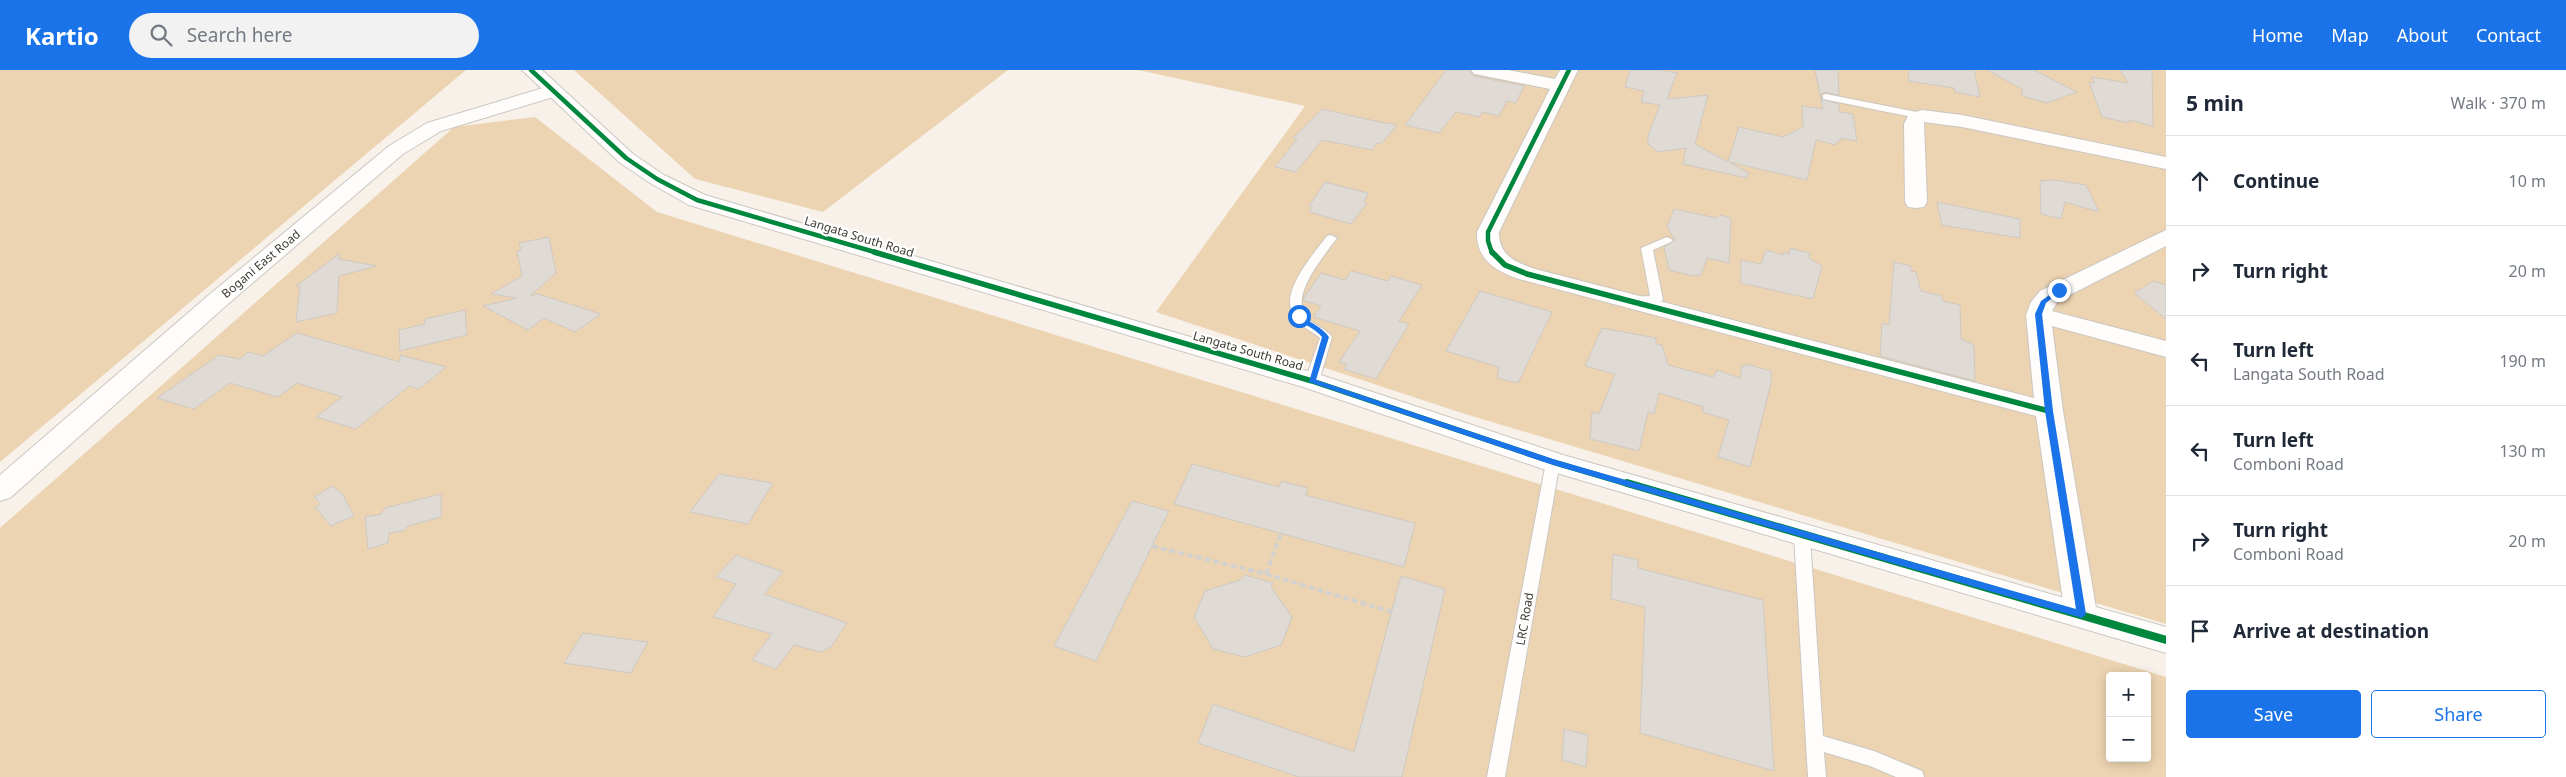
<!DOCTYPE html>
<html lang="en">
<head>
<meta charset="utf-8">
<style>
	:root { --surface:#fff; --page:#f2f2f3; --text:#1f2937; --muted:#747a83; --line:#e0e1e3; --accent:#1a73e8 }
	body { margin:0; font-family:"Noto Sans",sans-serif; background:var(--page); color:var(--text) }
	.controls { position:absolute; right:15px; bottom:15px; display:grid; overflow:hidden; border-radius:5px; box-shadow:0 2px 12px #0003 }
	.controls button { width:45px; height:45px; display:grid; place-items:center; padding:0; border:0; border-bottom:1px solid var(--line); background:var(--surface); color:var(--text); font:25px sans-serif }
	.stop { position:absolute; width:15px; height:15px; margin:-11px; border:4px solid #1a73e8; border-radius:50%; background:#fff }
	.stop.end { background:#1a73e8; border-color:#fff; box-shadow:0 1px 5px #0008 }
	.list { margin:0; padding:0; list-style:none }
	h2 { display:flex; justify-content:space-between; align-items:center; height:65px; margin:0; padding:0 20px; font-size:21px }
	h2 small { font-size:16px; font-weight:400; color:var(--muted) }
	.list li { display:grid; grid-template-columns:32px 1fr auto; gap:15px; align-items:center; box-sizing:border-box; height:90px; padding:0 20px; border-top:1px solid var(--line) }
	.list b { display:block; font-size:19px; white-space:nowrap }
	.list p { margin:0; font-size:16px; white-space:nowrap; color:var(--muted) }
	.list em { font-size:16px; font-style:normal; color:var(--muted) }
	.actions { display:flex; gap:10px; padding:15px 20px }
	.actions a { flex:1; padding:11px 0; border:1px solid var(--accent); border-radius:5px; text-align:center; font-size:18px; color:var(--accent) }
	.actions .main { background:var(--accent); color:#fff }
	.icon { flex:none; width:28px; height:28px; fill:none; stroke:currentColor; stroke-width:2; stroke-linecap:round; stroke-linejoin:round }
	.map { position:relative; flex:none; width:2166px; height:707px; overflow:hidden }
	header { display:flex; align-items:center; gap:30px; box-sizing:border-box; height:70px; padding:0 25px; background:var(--accent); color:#fff }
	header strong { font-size:24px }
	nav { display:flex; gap:28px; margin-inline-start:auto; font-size:18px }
	.search { width:350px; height:45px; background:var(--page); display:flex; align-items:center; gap:12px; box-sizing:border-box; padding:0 18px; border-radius:28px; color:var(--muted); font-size:19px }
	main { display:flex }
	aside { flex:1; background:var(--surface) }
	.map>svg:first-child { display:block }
</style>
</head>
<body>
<header>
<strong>Kartio</strong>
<div class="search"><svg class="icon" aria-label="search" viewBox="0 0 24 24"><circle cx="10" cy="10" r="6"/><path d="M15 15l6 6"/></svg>Search here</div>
<nav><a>Home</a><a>Map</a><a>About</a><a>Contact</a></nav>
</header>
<main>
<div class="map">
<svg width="2166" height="707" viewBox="0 0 2166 707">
	<rect width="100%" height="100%" fill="#f7f1e9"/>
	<!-- green -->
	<path fill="#ecd4b2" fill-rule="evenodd" d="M0 0H466L0 392Z
		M574 0H1008L823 142 695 109Z
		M1138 0H2166V554L1462 343 1156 242 1305 36Z
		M535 47 657 142 2166 607V707H0V458L454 57ZM2110 606H2147V688H2110Z"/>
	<!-- building -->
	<path fill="#dfdad4" stroke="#cec9c3" d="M1446 0H1469L1474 6 1524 16 1516 33 1507 31 1499 46 1482 42 1480 47 1456 42 1439 63 1405 55Z
		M1630 0H1660L1677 3 1667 29 1708 25 1695 74 1728 92 1739 57 1783 67 1803 57 1802 36 1823 39 1815 0H1838L1839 25 1825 22 1821 24V29L1839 34V42L1853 44 1857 71 1840 68V72H1836V75L1816 70 1807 110 1729 92 1749 103 1747 108 1683 94 1686 78 1658 82 1648 74V66L1660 35 1641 32 1644 21 1625 17Z
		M1909 0H1974L1980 27 1955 22 1954 18 1908 11Z
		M1987 0H2034L2077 22 2047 33 2022 26V19Z
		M2120 0H2152L2153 56 2129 50V53L2102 47 2089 12 2094 13 2092 7 2128 13Z
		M1322 39 1375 51 1397 55 1381 74 1377 73 1372 80 1322 70 1296 102 1275 97 1297 69 1293 68Z
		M2055 110 2086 115 2099 142 2065 132 2061 149 2041 144 2040 111Z
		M1325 112 1368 123 1364 132 1367 133 1351 154 1309 142 1312 137 1309 136Z
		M1937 132 2020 149V168L1942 155Z
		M1674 139 1716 148 1720 145 1731 148 1729 193 1707 188 1701 205 1694 206 1669 200 1664 177 1675 170 1667 157Z
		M549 167 556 203 530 226 538 224 601 244 575 262 544 248 528 260 483 236 517 228 491 224 522 206 517 181 521 180 519 173Z
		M1790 178 1809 183 1810 189 1822 196 1813 229 1741 213V190L1761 194 1766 180 1783 185 1784 182 1789 184Z
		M339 184V189L377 196 339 206 337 243 296 252 300 216 295 217Z
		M1894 192 1911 196V201L1916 202 1921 221 1942 226V231L1960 235 1961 269 1974 275 1975 311 1880 286 1882 253 1889 255Z
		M1351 201 1388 211 1391 206 1422 215 1399 251 1409 254 1376 309 1344 299 1347 294 1339 292 1360 261 1313 247 1321 236 1304 231V227L1321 203 1345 210Z
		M2154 211 2166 215V249L2134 223Z
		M1480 221 1552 242 1518 313 1497 308 1499 297 1446 281Z
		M465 240 467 265 400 281 399 260 425 254V249Z
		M1602 258 1656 268V274L1662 275 1668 295 1713 307 1717 300 1740 308 1742 296H1746V294L1771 301V313L1750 397 1718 387 1729 350 1702 342 1704 337 1659 323 1654 344 1648 342 1639 381 1590 369 1592 342 1599 344 1615 304 1585 296Z
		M297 263 400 292V285L446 297 419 319 409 316 356 359 316 347 342 327 297 313 278 327 230 313 194 339 157 328 219 285 240 289 248 282 263 286Z
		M1192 394 1279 417 1281 411 1308 418 1305 425 1415 453 1404 497 1174 434Z
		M719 404 773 413 748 454 690 442Z
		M332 416 342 423 354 446 331 456 315 437 321 434 314 427Z
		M441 424V447L408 456 403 461 389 463 388 473 368 479 365 447 381 444 385 438Z
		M1132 431 1169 441 1096 591 1054 576Z
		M1613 484 1638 490V498L1763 530 1774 701 1640 663 1645 537 1611 529Z
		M736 485 783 502 764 524 847 553 831 577 820 582 794 575 776 599 752 590 772 564 713 547 736 514 716 507Z
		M1245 505 1273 513 1271 517 1292 547 1281 575 1245 587 1213 579 1194 547 1205 521 1240 510Z
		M1401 506 1445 519 1402 707H1299L1198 673 1213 634 1354 682Z
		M583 563 648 572 631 603 564 593Z
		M1564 659 1588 665 1586 697 1562 690Z"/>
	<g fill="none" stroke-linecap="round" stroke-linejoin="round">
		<!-- service casing -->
		<g stroke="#cbc6c0" stroke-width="2">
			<path id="service" d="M1826 24 1922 43 1927 46 1922 49 1823 29V25Z
				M1331 165 1337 168C1325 185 1291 223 1305 245 1311 255 1325 257 1332 267L1319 311 1312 315 1305 311 1320 268C1312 261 1301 257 1295 248 1277 224 1313 185 1327 166Z
				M1667 167 1673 170 1671 172 1653 180 1663 230 1657 234 1631 233 1629 230 1631 227 1650 226 1641 178Z
				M1553 387 1560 392 1505 707H1487L1546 392Z
				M1802 460 1807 462 1810 466 1823 666 1874 681 1922 701 1924 707H1896L1870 696 1824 682 1826 707H1808L1794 466 1797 462Z"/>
		</g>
		<!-- minor casing -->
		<g stroke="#cbc6c0" stroke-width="2">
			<path id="minor" d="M1471 0H1508L1555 9 1560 0H1578L1499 162C1499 186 1515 192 1535 199L2034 328 2026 245 2031 232 2040 221 2166 160V176L2058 231 2052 241 2166 271V287L2052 256 2063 341 2097 544 2093 553 2081 557 2069 553 2065 544 2036 346 1519 209C1495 201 1476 189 1477 162L1550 19 1480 5 1474 4Z
				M553 15 560 17 562 21 560 25 441 61 403 84 228 234 10 428 0 431V405L210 224 389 76 427 53Z
				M1922 40 1962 45 2166 87V99L1962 57 1924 52 1927 132 1924 137 1916 138 1908 137 1905 132 1904 54 1909 44Z"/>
		</g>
		<!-- tertiary casing -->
		<g stroke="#cbc6c0" stroke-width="2">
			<path id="tertiary" d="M522 0H542L633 84 664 105 705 125 1321 305 1563 385 2166 557V583L1543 399 1303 317 689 135 650 113 619 92Z"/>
		</g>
		<!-- path -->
		<path stroke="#d3d1cd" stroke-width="4" stroke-dasharray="6 3" stroke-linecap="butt" d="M1152 476 1266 504 1392 542
			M1266 504 1281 463"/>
		<!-- service -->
		<use href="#service" fill="#fefdfc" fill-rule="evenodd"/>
		<!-- minor -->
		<use href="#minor" fill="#fefdfc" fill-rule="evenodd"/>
		<!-- tertiary -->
		<use href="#tertiary" fill="#fefdfc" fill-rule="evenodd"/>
		<!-- cycleway-far2 casing -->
		<g stroke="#fff" stroke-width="7">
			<path id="cycleway-far2" d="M531 0 626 88 657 109 697 130 878 183
				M1492 183 1488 171V162L1569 0"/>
		</g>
		<!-- cycleway-far1 casing -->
		<g stroke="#fff" stroke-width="9">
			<path id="cycleway-far1" d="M874 182 1312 311 1553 392 1631 415
				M1492 182 1505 195 1527 204 2049 341"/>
		</g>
		<!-- cycleway casing -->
		<g stroke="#fff" stroke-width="11">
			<path id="cycleway" d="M1627 413 2166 570"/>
		</g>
		<!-- cycleway-far2 -->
		<use href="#cycleway-far2" stroke="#00873e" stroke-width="4.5"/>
		<!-- cycleway-far1 -->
		<use href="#cycleway-far1" stroke="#00873e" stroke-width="5.5"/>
		<!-- cycleway -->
		<use href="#cycleway" stroke="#00873e" stroke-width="8"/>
	</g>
	<!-- route -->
	<path fill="#1a73e8" d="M2059 218 2062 220 2046 233 2042 244 2053 341 2086 544 2082 548 1550 394 1309 312 1322 267C1315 258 1303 255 1295 246L1301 245C1311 254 1321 256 1329 267L1316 310 1556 390 2076 539 2045 341 2035 244 2041 231Z"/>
	<g text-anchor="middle" stroke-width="4.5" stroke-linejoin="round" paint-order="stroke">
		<!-- street labels -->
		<g font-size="12" fill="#3d3832" stroke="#fff">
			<text transform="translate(859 167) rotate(17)" y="4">Langata South Road</text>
			<text transform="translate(261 194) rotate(-40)" y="4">Bogani East Road</text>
			<text transform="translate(1248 281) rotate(16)" y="4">Langata South Road</text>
			<text transform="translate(1525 549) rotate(-80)" y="4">LRC Road</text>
		</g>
	</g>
</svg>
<div class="controls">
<button>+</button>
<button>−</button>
</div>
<div class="stop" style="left:1299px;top:246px"></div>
<div class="stop end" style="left:2059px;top:220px"></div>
</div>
<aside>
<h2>5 min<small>Walk · 370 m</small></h2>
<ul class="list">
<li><svg class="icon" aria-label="ahead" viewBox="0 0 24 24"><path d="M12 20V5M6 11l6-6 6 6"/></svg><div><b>Continue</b></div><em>10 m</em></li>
<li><svg class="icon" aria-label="right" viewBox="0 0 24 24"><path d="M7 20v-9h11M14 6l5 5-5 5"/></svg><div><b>Turn right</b></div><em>20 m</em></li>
<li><svg class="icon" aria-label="left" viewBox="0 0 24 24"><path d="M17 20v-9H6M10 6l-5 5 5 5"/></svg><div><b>Turn left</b><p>Langata South Road</p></div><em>190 m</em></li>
<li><svg class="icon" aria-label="left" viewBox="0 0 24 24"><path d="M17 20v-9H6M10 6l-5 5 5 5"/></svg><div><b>Turn left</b><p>Comboni Road</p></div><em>130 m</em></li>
<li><svg class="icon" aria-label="right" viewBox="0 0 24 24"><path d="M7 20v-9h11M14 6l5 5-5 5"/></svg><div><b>Turn right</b><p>Comboni Road</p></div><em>20 m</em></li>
<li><svg class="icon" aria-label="arrive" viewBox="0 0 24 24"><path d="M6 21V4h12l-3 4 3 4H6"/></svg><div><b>Arrive at destination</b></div></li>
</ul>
<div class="actions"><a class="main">Save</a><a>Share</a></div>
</aside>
</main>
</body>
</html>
